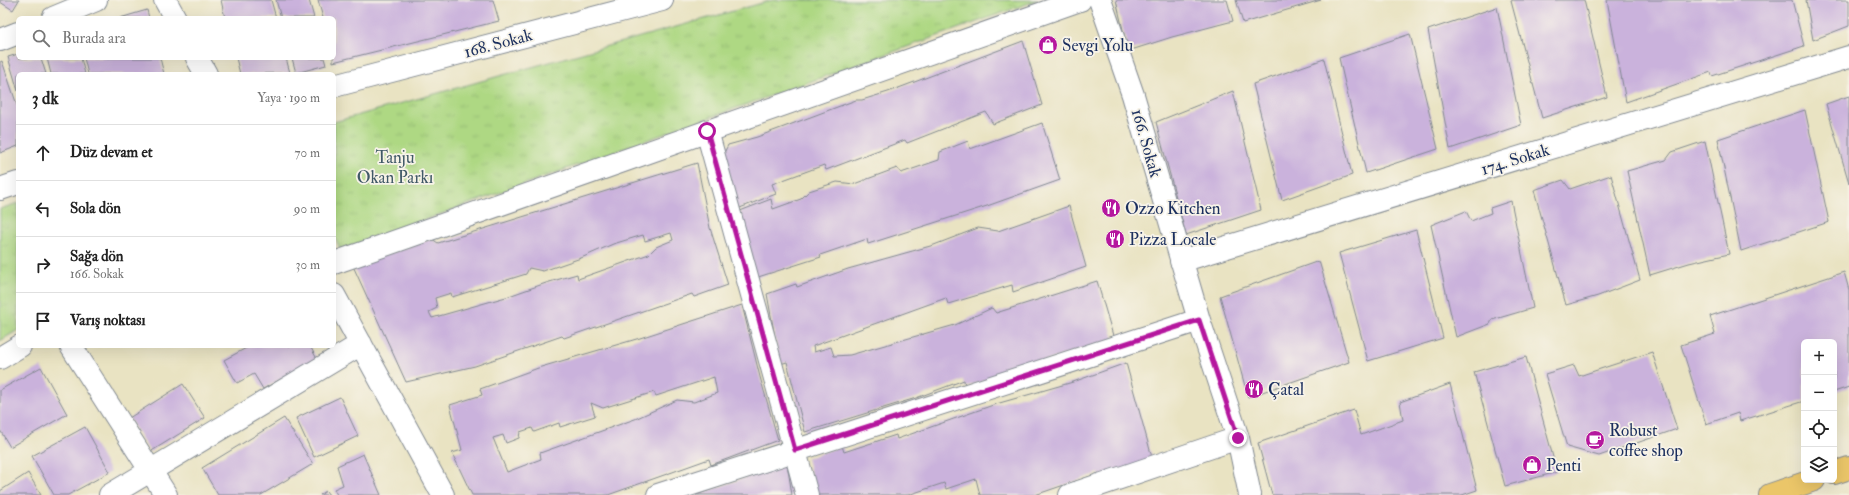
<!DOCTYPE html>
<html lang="tr">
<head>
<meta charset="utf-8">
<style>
	:root { --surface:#fff; --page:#f6f6f6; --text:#222; --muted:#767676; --line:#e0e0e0 }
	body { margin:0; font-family:"IM FELL Double Pica",serif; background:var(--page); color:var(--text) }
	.controls { position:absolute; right:12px; bottom:12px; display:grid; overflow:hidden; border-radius:6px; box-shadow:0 4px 16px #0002 }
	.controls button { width:36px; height:36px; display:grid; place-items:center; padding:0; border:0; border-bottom:1px solid var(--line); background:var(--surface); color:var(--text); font:20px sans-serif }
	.stop { position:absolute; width:12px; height:12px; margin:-9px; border:3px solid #b5179e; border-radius:50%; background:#fff }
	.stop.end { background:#b5179e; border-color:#fff; box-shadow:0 1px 4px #0008 }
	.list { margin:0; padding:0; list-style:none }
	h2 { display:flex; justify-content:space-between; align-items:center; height:52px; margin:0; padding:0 16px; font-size:17px }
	h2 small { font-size:13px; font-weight:400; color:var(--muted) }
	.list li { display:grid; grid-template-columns:26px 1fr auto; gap:12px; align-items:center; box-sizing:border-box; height:56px; padding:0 16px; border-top:1px solid var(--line) }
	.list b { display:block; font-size:15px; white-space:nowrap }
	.list p { margin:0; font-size:13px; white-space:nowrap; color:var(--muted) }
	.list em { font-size:13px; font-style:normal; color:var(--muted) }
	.icon { flex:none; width:22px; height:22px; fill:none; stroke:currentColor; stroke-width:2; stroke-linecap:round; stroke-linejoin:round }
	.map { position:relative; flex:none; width:1849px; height:495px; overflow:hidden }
	.search { position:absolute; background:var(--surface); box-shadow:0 4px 16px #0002; left:16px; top:16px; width:320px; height:44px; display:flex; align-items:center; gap:10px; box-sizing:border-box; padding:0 14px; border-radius:6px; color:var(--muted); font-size:15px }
	.panel { position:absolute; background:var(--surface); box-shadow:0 4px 16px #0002; left:16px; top:72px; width:320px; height:276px; border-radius:6px }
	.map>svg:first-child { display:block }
</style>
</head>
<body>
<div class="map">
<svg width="1849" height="495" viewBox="0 0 1849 495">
	<defs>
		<pattern id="park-tufts" width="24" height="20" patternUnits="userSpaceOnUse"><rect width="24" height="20" fill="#aed883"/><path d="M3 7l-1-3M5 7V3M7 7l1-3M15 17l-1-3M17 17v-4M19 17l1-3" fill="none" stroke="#95ba74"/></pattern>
	</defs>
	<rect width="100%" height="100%" fill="#f7f3e8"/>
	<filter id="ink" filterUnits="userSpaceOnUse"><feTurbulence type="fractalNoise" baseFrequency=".025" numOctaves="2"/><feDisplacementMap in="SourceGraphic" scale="8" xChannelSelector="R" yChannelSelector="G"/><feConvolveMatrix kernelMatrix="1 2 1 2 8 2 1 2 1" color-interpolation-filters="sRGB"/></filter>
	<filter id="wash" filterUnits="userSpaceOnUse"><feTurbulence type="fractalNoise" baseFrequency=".012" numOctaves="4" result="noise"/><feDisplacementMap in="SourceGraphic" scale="16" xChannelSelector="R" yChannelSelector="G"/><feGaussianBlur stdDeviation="0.9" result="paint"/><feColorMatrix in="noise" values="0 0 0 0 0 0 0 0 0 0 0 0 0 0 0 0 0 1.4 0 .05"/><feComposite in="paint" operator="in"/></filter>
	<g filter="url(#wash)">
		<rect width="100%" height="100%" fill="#e9e3c2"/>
		<!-- park -->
		<path fill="url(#park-tufts)" stroke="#648470" d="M773 0H1038L340 250 334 235V122Z
			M18 203V330L0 341V209Z"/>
		<g id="blocks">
			<!-- building -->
			<path fill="#cab2dc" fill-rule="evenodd" d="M0 0H19L13 10 0 2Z
				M221 0H271L276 18H225Z
				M276 0H309L314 18H281Z
				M318 0H493L499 21 333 62 334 18H323Z
				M1116 0H1227L1233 21 1172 37 1128 51Z
				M1236 0H1321L1243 23Z
				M1513 0H1584L1607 97 1542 118 1511 1Z
				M1607 0H1792L1804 46 1712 76 1711 72 1626 102Z
				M1806 0H1849V26L1813 40Z
				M1497 7 1521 125 1450 149 1428 30Z
				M147 10 149 18H120Z
				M1410 34 1438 149 1366 173 1339 58Z
				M1023 41 1042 105 993 124 986 112 907 143 905 140 826 170 824 165 772 184 776 194 732 211 722 157 728 145 757 137 856 100H862L888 92Z
				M18 54V58H41L46 74H18V91L8 57Z
				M47 58H81L85 74H51Z
				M84 58H160L164 74H88Z
				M236 58H286L290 73 240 74Z
				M292 58H324L326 65 296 73Z
				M1324 59 1352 175 1282 200 1253 84Z
				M2 61 18 108V146L0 153V62Z
				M1233 91 1261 210 1186 235 1156 122Z
				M1849 96V183L1826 104Z
				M1805 110 1829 222 1741 251 1718 139Z
				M1042 123 1060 180 987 206 868 244 867 239 820 255 821 257 755 278 740 211 771 199 773 209 801 199 809 191 837 182 854 184 897 168 901 173 939 160 940 152 968 141 970 149Z
				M1705 141 1729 254 1689 263 1650 275 1627 171 1666 160 1672 152Z
				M697 163 710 228 728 285 694 297 692 294 564 338 562 336 475 366 406 382 353 266 432 239 438 243ZM671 233 673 240 656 247 649 254 578 279 577 274 546 283 506 297 432 318 429 312 437 308 435 298 451 293 452 297 494 284 526 274 529 268 543 271 581 258 613 244 643 235 645 241Z
				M1611 175 1640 280 1598 296 1566 305 1534 190 1563 180 1570 189Z
				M1511 201 1533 308 1492 320 1490 324 1456 337 1431 225 1466 211 1471 221 1491 213 1490 208Z
				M1069 206 1086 267 1013 292 1012 285 948 304 946 298 813 346 814 352 831 347 834 356 850 355 955 325 992 308 996 313 1097 281 1114 339 965 387 964 380 916 398 805 432 787 362 780 364 767 294 796 284 797 287 848 269 934 245 978 228 998 231Z
				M1416 230 1443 338 1368 361 1339 253Z
				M1319 261 1349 362 1248 397 1220 296Z
				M1844 272 1849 290V387L1834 392V342H1804V401L1740 421 1738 413 1706 424 1681 345 1715 334 1710 316Z
				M742 305 760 377 778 440 711 465 709 459 608 495H472L452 453 462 450 450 405 482 395 480 389 541 367 640 338ZM714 377 717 393 694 402 677 400 635 419 540 453 541 459 507 472 493 438 503 435 506 443 519 438 520 432 532 428 534 432 559 423 560 427 595 416 591 403 603 408 654 392 656 396Z
				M250 346H310L317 359 263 389 254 374 237 383 224 360Z
				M1652 352 1677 429 1599 456 1567 447 1545 374 1574 365 1579 376Z
				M1526 357 1557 472 1505 486 1474 372Z
				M1126 363 1153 461 1101 480 1099 473 1035 495H980L976 479 946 489 944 483 908 495H816L807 458 842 446 844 452 896 435 897 439 996 404 1073 382Z
				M41 367 67 414 10 447 0 430V390Z
				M183 384 205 418 150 452 129 418Z
				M1450 384 1477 490 1462 495H1272L1258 443 1354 410 1361 435 1403 420 1400 402Z
				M340 397 358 436 314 457 296 418Z
				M284 418 313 464 261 495H218L202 468Z
				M85 427 110 472 68 495H54L32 456Z
				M363 454 381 495H337L334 489 343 485 337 466Z
				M787 463 792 495H696Z
				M28 473 41 495H0V491Z
				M326 491 329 495H320Z"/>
		</g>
	</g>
	<g filter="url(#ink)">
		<use href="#blocks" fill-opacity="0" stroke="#828990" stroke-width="1"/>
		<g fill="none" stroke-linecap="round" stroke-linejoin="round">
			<!-- minor casing -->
			<g stroke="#828990" stroke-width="24">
				<path id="minor" d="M165 0 175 18
					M1100 0 1133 95 1199 320 1238 438 1250 495
					M53 18 96 0
					M0 40 18 33
					M197 58 206 74
					M334 86 662 0
					M707 131 807 495
					M0 189 18 183
					M1181 261 1849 57
					M334 263 1080 0
					M334 295 443 495
					M71 346 166 495
					M0 358 20 346
					M110 495 361 344
					M658 495 1199 320
					M1070 495 1238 438"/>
			</g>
			<!-- primary casing -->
			<g stroke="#828990" stroke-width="24">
				<path id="primary" d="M1834 473 1849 468
					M1770 495 1814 480"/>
			</g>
			<!-- minor -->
			<use href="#minor" stroke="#fff" stroke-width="22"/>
			<!-- primary -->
			<use href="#primary" stroke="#ebc669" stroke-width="22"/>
		</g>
	</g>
	<g fill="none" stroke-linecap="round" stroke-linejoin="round" filter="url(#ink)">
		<!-- route -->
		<path stroke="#b5179e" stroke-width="5" d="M707 131 795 450 1199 320 1238 438"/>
	</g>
	<!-- icons -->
	<defs>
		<g id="shop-disc" transform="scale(1)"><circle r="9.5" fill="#b5179e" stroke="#f7f3e8"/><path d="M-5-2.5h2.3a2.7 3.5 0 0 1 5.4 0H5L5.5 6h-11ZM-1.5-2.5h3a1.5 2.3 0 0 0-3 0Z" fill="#fff"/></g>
		<g id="restaurant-disc" transform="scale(1)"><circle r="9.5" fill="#b5179e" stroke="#f7f3e8"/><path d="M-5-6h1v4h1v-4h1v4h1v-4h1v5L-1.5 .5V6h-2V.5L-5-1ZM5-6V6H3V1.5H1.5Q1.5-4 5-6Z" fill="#fff"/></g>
		<g id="cafe-disc" transform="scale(1)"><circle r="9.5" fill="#b5179e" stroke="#f7f3e8"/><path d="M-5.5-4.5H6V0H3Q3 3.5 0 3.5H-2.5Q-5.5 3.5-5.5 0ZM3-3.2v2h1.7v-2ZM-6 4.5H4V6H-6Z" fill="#fff"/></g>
	</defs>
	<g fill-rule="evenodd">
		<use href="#shop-disc" x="1048" y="45"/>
		<use href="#restaurant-disc" x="1111" y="208"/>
		<use href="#restaurant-disc" x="1115" y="239"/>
		<use href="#restaurant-disc" x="1254" y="389"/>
		<use href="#cafe-disc" x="1595" y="440"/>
		<use href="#shop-disc" x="1532" y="465"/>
	</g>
	<g text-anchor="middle" stroke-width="3.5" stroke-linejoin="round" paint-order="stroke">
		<!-- street labels -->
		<g font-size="17" fill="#1b2f5e" stroke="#f7f3e8">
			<text transform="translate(498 43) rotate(-15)" y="6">168. Sokak</text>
			<text transform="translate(1147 143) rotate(74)" y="6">166. Sokak</text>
			<text transform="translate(1515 159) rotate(-17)" y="6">174. Sokak</text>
		</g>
		<!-- poi labels -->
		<g font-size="17" fill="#1b2f5e" stroke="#f7f3e8" text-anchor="start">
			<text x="1062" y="51">Sevgi Yolu</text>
			<text x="1125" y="214">Ozzo Kitchen</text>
			<text x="1129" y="245">Pizza Locale</text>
			<text x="1268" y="395">Çatal</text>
			<text x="1609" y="436">Robust<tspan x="1609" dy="20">coffee shop</tspan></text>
			<text x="1546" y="471">Penti</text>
		</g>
		<!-- park labels -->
		<g font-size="17" fill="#405967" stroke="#f7f3e8">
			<text x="395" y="163">Tanju<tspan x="395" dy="20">Okan Parkı</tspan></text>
		</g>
	</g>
</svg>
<div class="controls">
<button>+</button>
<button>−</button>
<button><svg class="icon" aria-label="locate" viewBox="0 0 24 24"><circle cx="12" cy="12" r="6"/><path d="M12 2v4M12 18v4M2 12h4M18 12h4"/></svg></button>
<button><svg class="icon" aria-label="layers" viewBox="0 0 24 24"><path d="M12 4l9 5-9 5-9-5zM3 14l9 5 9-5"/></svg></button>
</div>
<div class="stop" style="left:707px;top:131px"></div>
<div class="stop end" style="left:1238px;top:438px"></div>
<div class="search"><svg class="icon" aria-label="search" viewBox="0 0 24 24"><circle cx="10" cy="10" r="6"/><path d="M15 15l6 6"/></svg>Burada ara</div>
<section class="panel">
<h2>3 dk<small>Yaya · 190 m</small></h2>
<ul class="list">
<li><svg class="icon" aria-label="ahead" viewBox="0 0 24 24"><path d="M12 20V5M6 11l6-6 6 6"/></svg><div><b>Düz devam et</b></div><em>70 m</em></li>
<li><svg class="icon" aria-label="left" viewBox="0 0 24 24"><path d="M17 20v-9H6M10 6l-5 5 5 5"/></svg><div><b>Sola dön</b></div><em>90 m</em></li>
<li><svg class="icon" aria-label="right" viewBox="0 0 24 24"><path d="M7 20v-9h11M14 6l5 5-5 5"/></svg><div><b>Sağa dön</b><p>166. Sokak</p></div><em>30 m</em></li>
<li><svg class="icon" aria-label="arrive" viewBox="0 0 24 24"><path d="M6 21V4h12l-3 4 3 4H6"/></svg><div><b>Varış noktası</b></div></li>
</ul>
</section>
</div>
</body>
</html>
